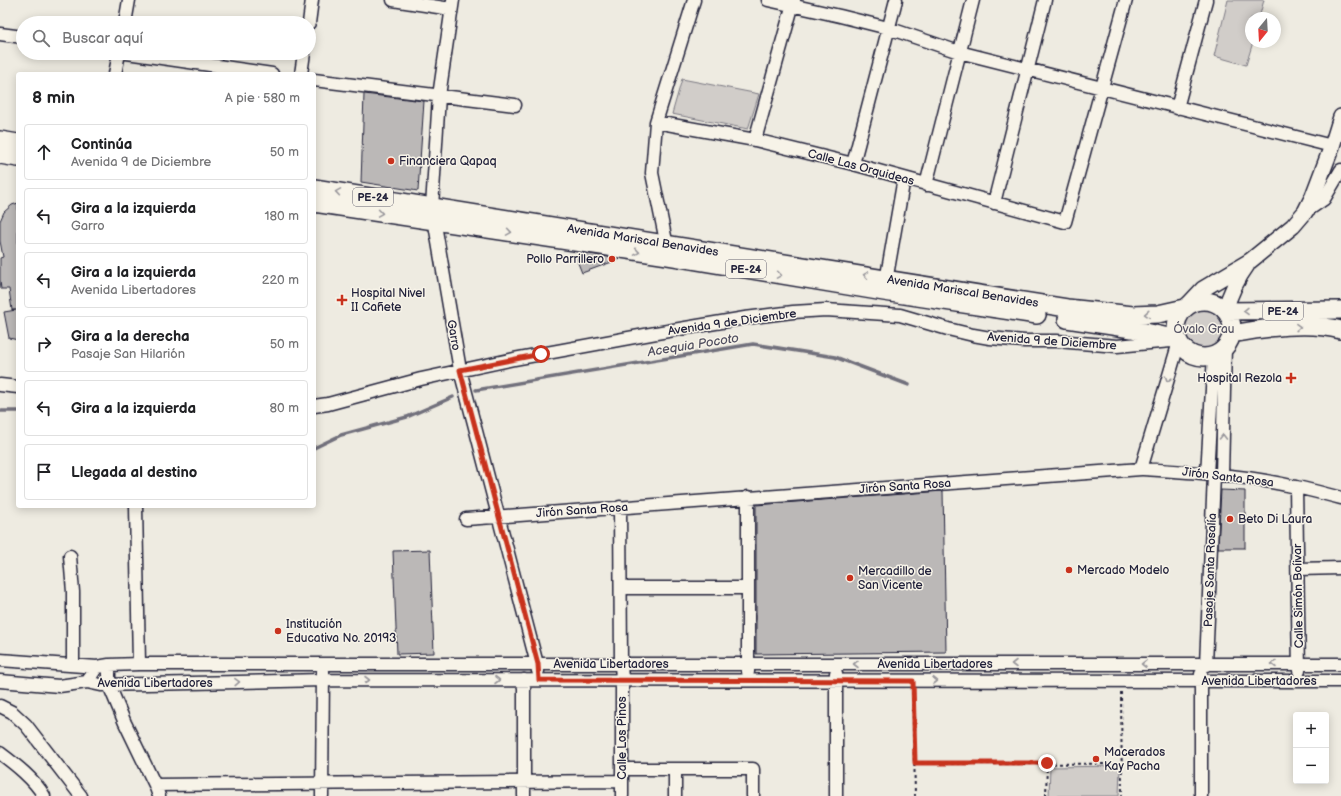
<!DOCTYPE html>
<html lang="es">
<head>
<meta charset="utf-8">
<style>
	:root { --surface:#fff; --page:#f2f2f2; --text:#202124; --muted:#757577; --line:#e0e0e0 }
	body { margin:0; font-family:"Balsamiq Sans",sans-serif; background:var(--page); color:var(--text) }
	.controls { position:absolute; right:12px; bottom:12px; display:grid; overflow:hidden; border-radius:4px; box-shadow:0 2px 10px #0003 }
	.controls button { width:36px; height:36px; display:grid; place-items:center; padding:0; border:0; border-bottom:1px solid var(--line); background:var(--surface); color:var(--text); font:20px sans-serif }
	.compass { position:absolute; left:1245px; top:12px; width:36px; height:36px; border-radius:50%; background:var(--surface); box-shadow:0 2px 10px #0003; rotate:198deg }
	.stop { position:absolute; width:12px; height:12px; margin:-9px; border:3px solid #c8321e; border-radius:50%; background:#fff }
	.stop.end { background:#c8321e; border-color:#fff; box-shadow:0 1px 4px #0008 }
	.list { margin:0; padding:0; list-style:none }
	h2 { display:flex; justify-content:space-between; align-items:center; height:52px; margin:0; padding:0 16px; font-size:17px }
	h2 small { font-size:13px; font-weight:400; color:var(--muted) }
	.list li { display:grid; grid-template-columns:26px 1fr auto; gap:12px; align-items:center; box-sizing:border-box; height:56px; margin:0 8px 8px; padding:0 8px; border:1px solid var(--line); border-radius:4px }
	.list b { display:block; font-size:15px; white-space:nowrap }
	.list p { margin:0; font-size:13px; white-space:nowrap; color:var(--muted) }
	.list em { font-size:13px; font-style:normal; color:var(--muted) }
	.icon { flex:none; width:22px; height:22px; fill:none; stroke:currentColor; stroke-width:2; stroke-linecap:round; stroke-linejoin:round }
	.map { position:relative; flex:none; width:1341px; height:796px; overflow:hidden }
	.search { position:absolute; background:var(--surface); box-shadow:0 2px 10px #0003; left:16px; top:16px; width:300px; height:44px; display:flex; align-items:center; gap:10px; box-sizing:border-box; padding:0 14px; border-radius:22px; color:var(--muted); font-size:15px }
	.panel { position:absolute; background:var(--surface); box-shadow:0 2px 10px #0003; left:16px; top:72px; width:300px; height:436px; border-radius:4px }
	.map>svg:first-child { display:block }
</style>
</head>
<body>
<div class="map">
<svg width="1341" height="796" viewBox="0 0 1341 796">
	<rect width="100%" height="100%" fill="#eeebe1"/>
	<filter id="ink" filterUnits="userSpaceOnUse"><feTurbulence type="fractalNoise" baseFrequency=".025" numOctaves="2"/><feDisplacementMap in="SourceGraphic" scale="8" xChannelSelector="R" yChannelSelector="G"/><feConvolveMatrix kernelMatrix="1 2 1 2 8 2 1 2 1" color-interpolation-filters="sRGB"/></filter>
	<g filter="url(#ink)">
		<!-- green -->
		<path fill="#d1cdc9" stroke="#7a7882" d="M1228 0H1264L1259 18H1251V42H1253L1246 65 1214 56Z
			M682 79 759 94 748 129 672 114Z
			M1180 329a24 24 0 1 1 48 0a24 24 0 1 1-48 0Z
			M1120 766 1119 796H1049L1050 767Z"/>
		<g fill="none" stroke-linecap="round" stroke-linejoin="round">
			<!-- stream -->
			<path stroke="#716f7b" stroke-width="3.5" d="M476 390 753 344 835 357 909 385
				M0 411H18
				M314 448 341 435 407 417 453 397"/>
		</g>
		<!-- building -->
		<path fill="#bbb8b7" stroke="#22223b" d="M364 94 424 101 418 191 361 182Z
			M18 203V340L9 338 4 312 16 310H12L9 289H1L0 280V258L3 257 0 241V221L4 212 12 205Z
			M584 253 620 259 582 273 576 258 583 255Z
			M1221 490 1245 491V548H1218Z
			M943 491 946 652 756 654V505Z
			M430 550 434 653 397 654 393 551Z"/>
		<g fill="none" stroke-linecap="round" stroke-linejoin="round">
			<!-- minor casing -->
			<g stroke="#22223b" stroke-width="15">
				<path id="minor" d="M393 0 451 9
					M453 0 439 96 432 207 460 370 537 664 538 671
					M768 0 840 16 888 28 959 52 1332 146
					M125 23 129 0
					M309 23 312 0
					M0 34 23 37
					M127 53 272 74
					M115 74 119 53
					M301 74 304 53
					M314 80 515 105
					M1177 108 1206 0
					M656 122 755 140 853 164 1065 222 1126 0
					M755 140 794 0
					M853 164 896 0
					M926 185 973 0
					M994 203 1045 0
					M1305 212 1324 199 1341 170
					M668 251 652 173 656 122 694 0
					M885 287 904 178
					M0 385 18 387
					M314 406 328 404 421 379 514 359 656 333 745 318 793 312 826 310 900 315 948 329 973 335 990 338 1024 341H1057L1117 346 1171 341
					M1141 469 1179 342
					M1207 474 1214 355
					M1222 476 1225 346
					M1296 487 1299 671
					M136 506 139 664
					M620 507 621 664 622 680V796
					M466 519 1141 469C1192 472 1245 475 1296 487 1311 490 1326 494 1341 498
					M70 556 73 592V665
					M1298 569 1341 568
					M621 588H748
					M0 660 97 667
					M109 665V685L125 723 155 785 159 796
					M1206 665 1214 475
					M748 672V497
					M836 673V796
					M1201 674V796
					M0 681 59 686 87 682 101 685 323 680 1341 681
					M87 682 97 667 109 665 139 664H1341
					M0 706 12 712 26 725 81 796
					M0 753C16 765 34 779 44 796
					M623 769H753V796
					M675 769V796
					M155 785 622 781
					M322 796 323 671
					M524 796V680"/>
			</g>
			<!-- major casing -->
			<g stroke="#22223b" stroke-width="18">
				<path id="major" d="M1187 306 1203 289 1250 261 1266 248 1293 226 1305 212 1313 196 1332 146 1341 117
					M1225 311C1230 293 1236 280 1247 265"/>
			</g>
			<!-- highway casing -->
			<g stroke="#22223b" stroke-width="20">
				<path id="highway" d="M0 140 18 143
					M0 155 18 158
					M314 188 1067 308 1133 315 1158 314 1185 308
					M314 203 668 256 884 292 1037 315
					M1176 329a28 28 0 1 1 56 0a28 28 0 1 1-56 0Z
					M1225 311 1341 310
					M1067 319 1132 329 1178 339
					M1231 334C1265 328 1307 321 1341 330"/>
			</g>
			<!-- path -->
			<path stroke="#22223b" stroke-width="2" stroke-dasharray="3 3" stroke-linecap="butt" d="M913 692 915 796
				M1121 692 1122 796
				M915 763 1123 764
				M1046 796 1047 763"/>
			<!-- minor -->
			<use href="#minor" stroke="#f7f3e8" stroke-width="12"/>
			<!-- major -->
			<use href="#major" stroke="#f7f3e8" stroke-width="15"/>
			<!-- highway -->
			<use href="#highway" stroke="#f7f3e8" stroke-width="17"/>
		</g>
		<!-- one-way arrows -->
		<defs><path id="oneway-chevron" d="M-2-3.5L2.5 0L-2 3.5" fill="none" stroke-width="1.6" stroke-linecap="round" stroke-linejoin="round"/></defs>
		<g stroke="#97959a">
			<use href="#oneway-chevron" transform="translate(338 192) rotate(-171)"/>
			<use href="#oneway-chevron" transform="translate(380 213) rotate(9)"/>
			<use href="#oneway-chevron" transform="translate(509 232) rotate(9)"/>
			<use href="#oneway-chevron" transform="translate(637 252) rotate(9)"/>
			<use href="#oneway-chevron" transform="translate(779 275) rotate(9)"/>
			<use href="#oneway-chevron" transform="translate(866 275) rotate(-171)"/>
			<use href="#oneway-chevron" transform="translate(1246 311) rotate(179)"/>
			<use href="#oneway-chevron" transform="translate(1147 314) rotate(176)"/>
			<use href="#oneway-chevron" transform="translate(1298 327) rotate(-2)"/>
			<use href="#oneway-chevron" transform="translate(1168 379) rotate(107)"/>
			<use href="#oneway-chevron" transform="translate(1223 437) rotate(-89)"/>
			<use href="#oneway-chevron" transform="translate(856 664) rotate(-180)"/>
			<use href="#oneway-chevron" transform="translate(1014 664) rotate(-180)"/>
			<use href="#oneway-chevron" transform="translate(1144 664) rotate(-180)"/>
			<use href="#oneway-chevron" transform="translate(1274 664) rotate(180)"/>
			<use href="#oneway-chevron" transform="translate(367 680)"/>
			<use href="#oneway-chevron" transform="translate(497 680)"/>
			<use href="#oneway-chevron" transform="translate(935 681)"/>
			<use href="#oneway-chevron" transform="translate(237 682) rotate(-2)"/>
		</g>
	</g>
	<g fill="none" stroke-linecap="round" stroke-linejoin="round" filter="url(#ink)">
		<!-- route -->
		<path stroke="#c8321e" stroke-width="5" d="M541 354 460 370 538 664 539 680 913 681 915 763H1047"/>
	</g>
	<!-- markers -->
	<g fill="#c8321e" stroke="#f7f3e8" stroke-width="1.5">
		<circle cx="391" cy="161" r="4"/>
		<circle cx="612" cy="259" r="4"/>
		<path d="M340 294h4v4h4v4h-4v4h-4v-4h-4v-4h4z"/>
		<path d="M1289 372h4v4h4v4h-4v4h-4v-4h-4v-4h4z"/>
		<circle cx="1230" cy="519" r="4"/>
		<circle cx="1069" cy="570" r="4"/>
		<circle cx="850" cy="578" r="4"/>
		<circle cx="278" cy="631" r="4"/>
		<circle cx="1096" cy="759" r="4"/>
	</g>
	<g text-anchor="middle" stroke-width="3" stroke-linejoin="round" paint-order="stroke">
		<!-- shield labels -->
		<g fill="#f7f3e8" stroke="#62616f" stroke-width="1">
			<rect x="353" y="188" width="40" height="18" rx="3"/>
			<rect x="726" y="260" width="40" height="18" rx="3"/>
			<rect x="1263" y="302" width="40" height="18" rx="3"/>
		</g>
		<g font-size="11" font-weight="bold" fill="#22223b">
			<text x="373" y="201">PE-24</text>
			<text x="746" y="273">PE-24</text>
			<text x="1283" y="315">PE-24</text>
		</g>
		<!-- poi labels -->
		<g font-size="12" fill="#22223b" stroke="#f7f3e8" text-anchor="start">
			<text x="399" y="165">Financiera Qapaq</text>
			<text x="604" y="263" text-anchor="end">Pollo Parrillero</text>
			<text x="351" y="297">Hospital Nivel<tspan x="351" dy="14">II Cañete</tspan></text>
			<text x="1282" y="382" text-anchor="end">Hospital Rezola</text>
			<text x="1238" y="523">Beto Di Laura</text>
			<text x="1077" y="574">Mercado Modelo</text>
			<text x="858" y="575">Mercadillo de<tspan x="858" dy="14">San Vicente</tspan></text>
			<text x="286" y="628">Institución<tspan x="286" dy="14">Educativa No. 20193</tspan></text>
			<text x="1104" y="756">Macerados<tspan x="1104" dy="14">Kay Pacha</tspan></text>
		</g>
		<!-- street labels -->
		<g font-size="12" fill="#22223b" stroke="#f7f3e8">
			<text transform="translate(861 167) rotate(15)" y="4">Calle Las Orquideas</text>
			<text transform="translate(643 240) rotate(9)" y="4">Avenida Mariscal Benavides</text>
			<text transform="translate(963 291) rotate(9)" y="4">Avenida Mariscal Benavides</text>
			<text transform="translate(732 322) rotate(-8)" y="4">Avenida 9 de Diciembre</text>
			<text transform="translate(454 335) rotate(80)" y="4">Garro</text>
			<text transform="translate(1052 341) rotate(4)" y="4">Avenida 9 de Diciembre</text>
			<text transform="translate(1228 477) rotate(7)" y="4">Jirón Santa Rosa</text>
			<text transform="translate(905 486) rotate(-4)" y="4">Jirón Santa Rosa</text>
			<text transform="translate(582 510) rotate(-4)" y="4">Jirón Santa Rosa</text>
			<text transform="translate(1210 570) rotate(-88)" y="4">Pasaje Santa Rosalía</text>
			<text transform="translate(1298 596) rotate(-91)" y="4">Calle Simón Boíivar</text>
			<text x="611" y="668">Avenida Libertadores</text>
			<text x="935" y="668">Avenida Libertadores</text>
			<text x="1259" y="685">Avenida Libertadores</text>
			<text x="155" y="687">Avenida Libertadores</text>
			<text transform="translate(622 738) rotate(-90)" y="4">Calle Los Pinos</text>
		</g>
		<!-- park labels -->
		<g font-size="12" fill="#575566" stroke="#f7f3e8">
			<text x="1204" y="333">Óvalo Grau</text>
		</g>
		<!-- water labels -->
		<g font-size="13" font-style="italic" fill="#504f60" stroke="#f7f3e8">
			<text transform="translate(693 344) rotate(-9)" y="5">Acequia Pocoto</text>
		</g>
	</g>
</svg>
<div class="controls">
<button>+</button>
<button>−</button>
</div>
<svg class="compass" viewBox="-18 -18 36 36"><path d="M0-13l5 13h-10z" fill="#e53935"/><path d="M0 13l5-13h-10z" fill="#757577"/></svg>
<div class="stop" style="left:541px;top:354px"></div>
<div class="stop end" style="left:1047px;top:763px"></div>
<div class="search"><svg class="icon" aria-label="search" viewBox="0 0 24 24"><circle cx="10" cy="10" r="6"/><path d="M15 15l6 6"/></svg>Buscar aquí</div>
<section class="panel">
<h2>8 min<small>A pie · 580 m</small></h2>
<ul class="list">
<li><svg class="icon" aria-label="ahead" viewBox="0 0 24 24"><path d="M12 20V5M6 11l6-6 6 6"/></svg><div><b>Continúa</b><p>Avenida 9 de Diciembre</p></div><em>50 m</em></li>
<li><svg class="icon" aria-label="left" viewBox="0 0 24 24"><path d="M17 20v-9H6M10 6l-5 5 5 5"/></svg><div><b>Gira a la izquierda</b><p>Garro</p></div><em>180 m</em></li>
<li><svg class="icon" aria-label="left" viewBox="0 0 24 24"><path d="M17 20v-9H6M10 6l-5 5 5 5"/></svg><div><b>Gira a la izquierda</b><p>Avenida Libertadores</p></div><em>220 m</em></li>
<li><svg class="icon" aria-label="right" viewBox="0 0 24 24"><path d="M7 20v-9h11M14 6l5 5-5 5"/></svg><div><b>Gira a la derecha</b><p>Pasaje San Hilarión</p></div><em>50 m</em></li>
<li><svg class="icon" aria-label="left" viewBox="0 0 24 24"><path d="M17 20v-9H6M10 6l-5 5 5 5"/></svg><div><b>Gira a la izquierda</b></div><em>80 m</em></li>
<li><svg class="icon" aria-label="arrive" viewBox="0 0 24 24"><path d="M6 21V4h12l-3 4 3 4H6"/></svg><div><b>Llegada al destino</b></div></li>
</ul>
</section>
</div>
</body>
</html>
